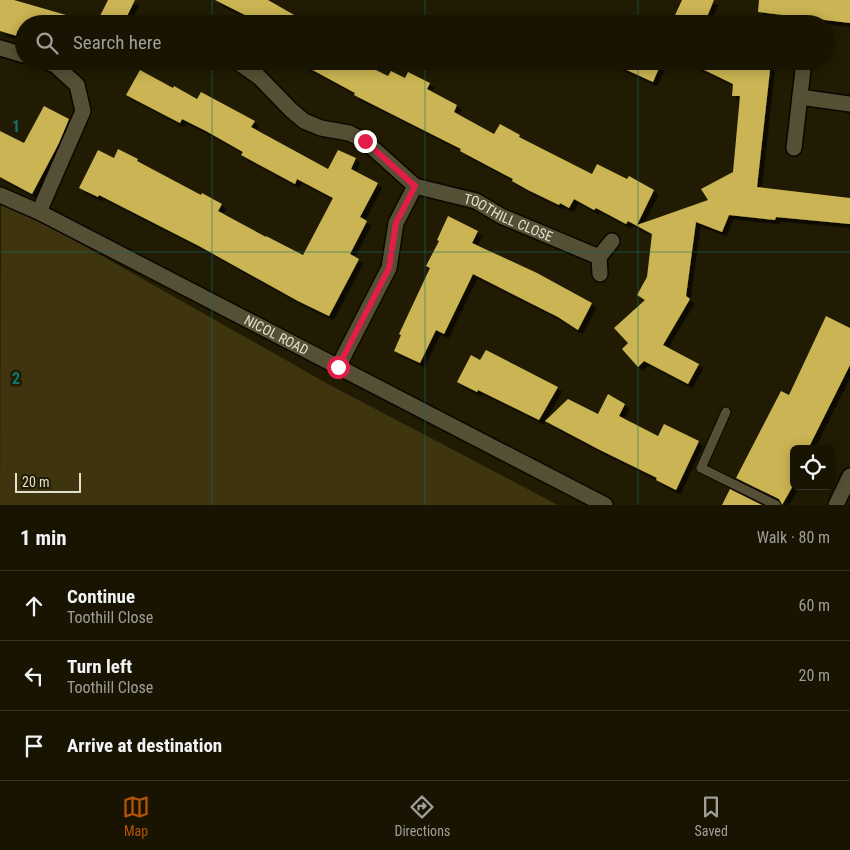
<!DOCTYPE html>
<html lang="en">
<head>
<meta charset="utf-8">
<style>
	:root { --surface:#191402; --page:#262111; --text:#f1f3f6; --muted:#9f9e99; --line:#373324; --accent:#b45309 }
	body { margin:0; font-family:"Roboto Condensed",sans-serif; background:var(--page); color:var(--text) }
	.controls { position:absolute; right:15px; bottom:15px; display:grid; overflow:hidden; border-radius:8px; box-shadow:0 2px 12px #0003 }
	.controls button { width:45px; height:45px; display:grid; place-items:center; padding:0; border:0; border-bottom:1px solid var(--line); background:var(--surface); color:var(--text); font:25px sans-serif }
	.scale { position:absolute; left:15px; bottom:12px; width:66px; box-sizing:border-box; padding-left:5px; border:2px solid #e3dfd0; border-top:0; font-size:14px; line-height:18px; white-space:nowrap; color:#e3dfd0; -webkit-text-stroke:4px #211b03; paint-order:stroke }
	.stop { position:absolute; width:15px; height:15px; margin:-11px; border:4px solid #e11d48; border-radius:50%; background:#fff }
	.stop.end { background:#e11d48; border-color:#fff; box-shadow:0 1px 5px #0008 }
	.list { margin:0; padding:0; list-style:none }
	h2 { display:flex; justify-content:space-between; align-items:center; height:65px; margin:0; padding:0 20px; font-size:21px }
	h2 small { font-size:16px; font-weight:400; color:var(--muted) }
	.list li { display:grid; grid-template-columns:32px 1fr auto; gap:15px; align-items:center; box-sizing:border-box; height:70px; padding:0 20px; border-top:1px solid var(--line) }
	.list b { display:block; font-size:19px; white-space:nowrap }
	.list p { margin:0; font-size:16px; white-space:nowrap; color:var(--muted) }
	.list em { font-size:16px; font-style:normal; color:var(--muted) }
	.icon { flex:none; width:28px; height:28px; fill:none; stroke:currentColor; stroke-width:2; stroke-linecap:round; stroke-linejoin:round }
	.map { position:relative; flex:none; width:850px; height:505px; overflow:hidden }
	.search { position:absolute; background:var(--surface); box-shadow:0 2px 12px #0003; left:15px; right:15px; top:15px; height:55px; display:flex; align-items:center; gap:12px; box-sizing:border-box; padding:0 18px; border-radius:28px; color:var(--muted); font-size:19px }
	.sheet { height:275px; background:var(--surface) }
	nav { display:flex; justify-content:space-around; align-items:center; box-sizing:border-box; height:70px; border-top:1px solid var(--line); background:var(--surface); font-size:14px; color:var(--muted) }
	nav a { display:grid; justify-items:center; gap:2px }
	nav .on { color:var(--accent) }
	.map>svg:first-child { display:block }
</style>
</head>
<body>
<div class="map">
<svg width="850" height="505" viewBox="0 0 850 505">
	<defs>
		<filter id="shadow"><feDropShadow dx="4.5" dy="4.5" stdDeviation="0" flood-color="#0009"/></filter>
	</defs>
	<rect width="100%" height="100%" fill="#211b03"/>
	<!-- green -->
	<path fill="#3e350e" d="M1 201 37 219 328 384 558 505H0Z"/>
	<!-- building -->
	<path fill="#cab453" filter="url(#shadow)" d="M0 0H14L80 19 79 24H24V38L0 31Z
		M108 0H135L123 24H96Z
		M215 0H268L310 24H242L247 16Z
		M682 0H714L704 24H671Z
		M759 0H850V23L758 12Z
		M296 61H358L388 76 391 71 405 78 408 72 430 83 427 89 457 105 454 112 494 134 500 124 520 135 519 137 592 174 597 164 627 179 629 176 654 190 637 225 708 200 701 189 733 172 740 96H732L733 84 686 61H771L757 187 850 198V224L776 217 775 220 729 215 722 232 696 222 686 296 690 299 663 345 699 364 688 384 644 361 638 367 622 349 628 343 614 328 645 300 637 295 647 277 652 234 628 221 626 224 596 208 594 210 574 199 569 208 560 203 559 205 528 190 512 181 513 179 460 151 461 149 354 95 355 93Z
		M607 61H662L653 82Z
		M140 70 173 88 174 86 197 99 201 92 255 121 251 127 328 169 338 150 356 158 351 169 378 183 360 217 367 221 350 254 359 259 329 316 298 301 199 246 99 195 98 197 79 188 98 150 114 158 118 149 138 159 137 161 201 195 202 193 222 204 218 211 266 237V236L303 255 333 198 297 179 295 184 241 155 243 152 206 131 182 119 180 123 126 95Z
		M44 106 69 119 59 143 32 194 0 177V131L24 143Z
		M448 216 478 231 472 243 537 273 592 303 578 330 558 317 473 274 444 334 436 330 420 363 394 351 401 335 399 334 430 268 426 266 439 241 437 240Z
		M826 316 850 328V365L808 449H794V484L782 505 779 499 736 478 781 391 789 395Z
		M486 350 558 387 539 420 478 390 477 392 457 382 471 355 480 360Z
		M608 394 625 404 619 416 658 436 664 424 699 441 676 490 656 480 657 478 600 450 545 421 568 399 598 414Z
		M730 489 762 505H722Z"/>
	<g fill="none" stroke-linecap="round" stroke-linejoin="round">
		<!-- lane casing -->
		<g stroke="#0b0600" stroke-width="11">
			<path id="lane" d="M726 412 701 468 776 505"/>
		</g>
		<!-- street casing -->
		<g stroke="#0b0600" stroke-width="18">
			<g id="street">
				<path d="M0 48 24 55"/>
				<path id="s1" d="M236 61 259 77 291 110 304 121 321 128 349 133 365 141 415 186 476 201 501 216 599 257"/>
				<path d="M800 97 850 104"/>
				<path d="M794 148 804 61"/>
				<path d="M39 212 83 111 77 85 55 65 44 61"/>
				<path d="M600 274 599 257 612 241"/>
				<path d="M338 367 389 268 396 223 415 186"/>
				<path d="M836 505 850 476"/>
			</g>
		</g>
		<!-- secondary casing -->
		<g stroke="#0b0600" stroke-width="18">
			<g id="secondary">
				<path id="s2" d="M0 195 39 212 605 505"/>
			</g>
		</g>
		<!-- lane -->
		<use href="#lane" stroke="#554f35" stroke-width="9"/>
		<!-- street -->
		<use href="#street" stroke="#554f35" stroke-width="15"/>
		<!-- secondary -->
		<use href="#secondary" stroke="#554f35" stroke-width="15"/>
	</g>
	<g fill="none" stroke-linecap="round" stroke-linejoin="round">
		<!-- route -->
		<path stroke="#e11d48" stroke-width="6" d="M338 367 389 268 396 223 415 186 365 141"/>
	</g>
	<!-- grid -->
	<path fill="none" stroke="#0f766e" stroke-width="1" stroke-opacity="0.55" d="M212 0V24M425 0V24M638 0V24M212 61V505M425 61V505M638 61V505M0 252H850"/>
	<g text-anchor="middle" stroke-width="5" stroke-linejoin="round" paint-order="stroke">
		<!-- street labels -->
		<g font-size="14" fill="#e3dfd0" stroke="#211b03">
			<text dy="5" stroke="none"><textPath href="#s1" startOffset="322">TOOTHILL CLOSE</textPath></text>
			<text dy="5" stroke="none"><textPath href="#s2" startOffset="310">NICOL ROAD</textPath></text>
		</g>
	</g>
	<g font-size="16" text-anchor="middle" font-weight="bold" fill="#0f766e" stroke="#211b03" stroke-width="5" stroke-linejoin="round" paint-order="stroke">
		<text x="16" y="132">1</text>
		<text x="16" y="384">2</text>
	</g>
</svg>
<div class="controls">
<button><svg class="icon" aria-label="locate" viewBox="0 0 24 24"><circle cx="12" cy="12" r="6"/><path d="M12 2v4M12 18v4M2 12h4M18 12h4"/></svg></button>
</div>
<div class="scale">20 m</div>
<div class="stop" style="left:338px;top:367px"></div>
<div class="stop end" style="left:365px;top:141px"></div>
<div class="search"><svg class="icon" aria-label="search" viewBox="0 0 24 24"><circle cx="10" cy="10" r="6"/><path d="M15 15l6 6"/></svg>Search here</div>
</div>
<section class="sheet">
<h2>1 min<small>Walk · 80 m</small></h2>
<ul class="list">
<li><svg class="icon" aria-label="ahead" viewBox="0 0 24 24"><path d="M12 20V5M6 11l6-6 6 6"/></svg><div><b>Continue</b><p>Toothill Close</p></div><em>60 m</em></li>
<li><svg class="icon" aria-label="left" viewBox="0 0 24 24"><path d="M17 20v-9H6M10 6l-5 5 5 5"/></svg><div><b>Turn left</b><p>Toothill Close</p></div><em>20 m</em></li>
<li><svg class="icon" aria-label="arrive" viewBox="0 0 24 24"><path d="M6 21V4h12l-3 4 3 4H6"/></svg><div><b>Arrive at destination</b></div></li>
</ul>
</section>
<nav>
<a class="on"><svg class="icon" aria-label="map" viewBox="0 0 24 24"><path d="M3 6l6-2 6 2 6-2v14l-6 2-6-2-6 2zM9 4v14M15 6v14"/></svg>Map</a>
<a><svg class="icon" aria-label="directions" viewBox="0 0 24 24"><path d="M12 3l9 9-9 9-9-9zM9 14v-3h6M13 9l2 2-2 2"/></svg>Directions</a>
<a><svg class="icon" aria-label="saved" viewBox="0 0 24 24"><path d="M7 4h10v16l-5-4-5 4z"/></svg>Saved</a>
</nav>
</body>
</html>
